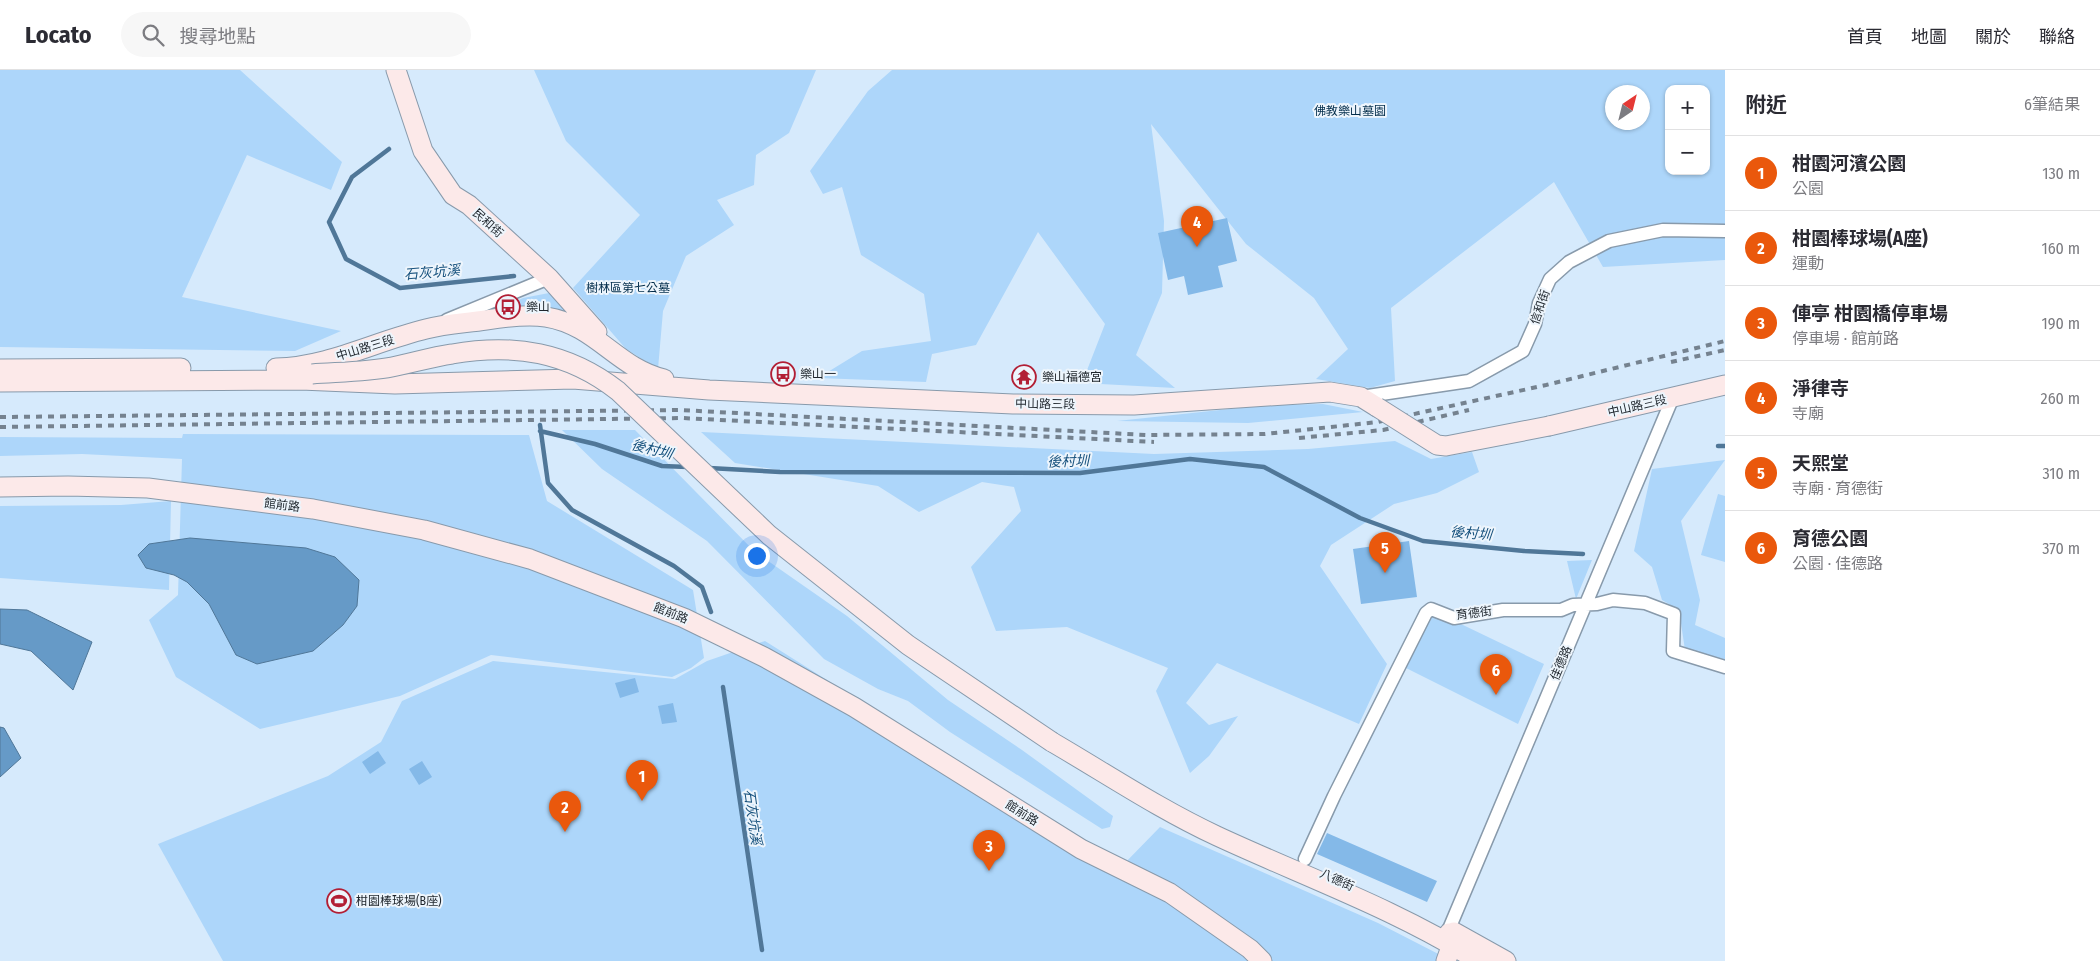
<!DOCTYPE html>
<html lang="zh-TW">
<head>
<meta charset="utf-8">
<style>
	:root { --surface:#fff; --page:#f7f7f7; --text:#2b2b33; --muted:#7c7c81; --line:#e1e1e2; --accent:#ea580c }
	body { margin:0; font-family:"Fira Sans Condensed","Noto Sans TC",sans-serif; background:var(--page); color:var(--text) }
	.controls { position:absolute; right:15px; top:15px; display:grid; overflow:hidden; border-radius:10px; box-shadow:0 1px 4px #0004 }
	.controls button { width:45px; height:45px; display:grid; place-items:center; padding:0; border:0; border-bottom:1px solid var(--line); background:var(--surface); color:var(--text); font:25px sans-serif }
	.compass { position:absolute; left:1605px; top:15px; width:45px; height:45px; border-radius:50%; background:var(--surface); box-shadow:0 1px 4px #0004; rotate:35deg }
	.you { position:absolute; left:756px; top:485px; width:18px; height:18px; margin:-12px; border:4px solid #fff; border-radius:50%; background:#1a73e8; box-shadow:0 0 0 8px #1a73e833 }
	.badge { display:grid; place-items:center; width:32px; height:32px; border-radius:50%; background:var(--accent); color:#fff; font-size:16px; font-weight:700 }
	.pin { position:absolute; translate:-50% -41px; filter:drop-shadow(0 1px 2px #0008) }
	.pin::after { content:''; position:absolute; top:26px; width:18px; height:15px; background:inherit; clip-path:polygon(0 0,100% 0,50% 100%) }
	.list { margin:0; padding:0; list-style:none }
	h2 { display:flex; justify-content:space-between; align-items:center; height:65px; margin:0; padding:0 20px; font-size:21px }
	h2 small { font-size:16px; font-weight:400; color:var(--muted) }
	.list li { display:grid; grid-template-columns:32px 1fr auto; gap:15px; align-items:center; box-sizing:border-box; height:75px; padding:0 20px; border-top:1px solid var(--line) }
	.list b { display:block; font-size:19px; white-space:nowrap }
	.list p { margin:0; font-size:16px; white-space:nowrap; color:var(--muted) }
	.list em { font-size:16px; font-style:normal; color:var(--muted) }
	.icon { flex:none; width:28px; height:28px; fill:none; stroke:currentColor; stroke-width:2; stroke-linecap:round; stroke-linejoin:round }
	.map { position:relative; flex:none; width:1725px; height:891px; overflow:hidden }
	header { display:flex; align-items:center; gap:30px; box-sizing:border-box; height:70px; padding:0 25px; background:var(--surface); border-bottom:1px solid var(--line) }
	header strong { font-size:24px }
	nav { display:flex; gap:28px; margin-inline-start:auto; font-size:18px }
	.search { width:350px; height:45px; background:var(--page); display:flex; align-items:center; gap:12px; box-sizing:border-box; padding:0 18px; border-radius:28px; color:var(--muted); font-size:19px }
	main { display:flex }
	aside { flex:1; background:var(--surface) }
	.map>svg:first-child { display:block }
</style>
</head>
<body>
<header>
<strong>Locato</strong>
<div class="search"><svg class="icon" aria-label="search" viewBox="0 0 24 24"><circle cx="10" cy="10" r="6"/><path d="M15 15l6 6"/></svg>搜尋地點</div>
<nav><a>首頁</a><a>地圖</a><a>關於</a><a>聯絡</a></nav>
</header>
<main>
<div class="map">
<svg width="1725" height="891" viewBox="0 0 1725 891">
	<rect width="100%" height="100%" fill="#d6eafc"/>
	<!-- green -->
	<path fill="#add6fa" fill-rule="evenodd" d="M0 0H240L342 92 331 120 247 85 182 227 341 261 295 281 0 277Z
		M534 0H816L789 63 756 85 754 115 717 130 734 155 686 186 663 241 658 299 626 279 573 218 640 145 566 71Z
		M892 0H1725V190L1603 197 1554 112 1391 238 1395 311 1370 318 1316 309 1348 279 1314 228 1246 174 1151 54 1164 151 1162 223 1136 285 1175 318 1082 313 1105 254 1038 162 976 275 932 284 926 312 818 308 862 281 931 271 924 224 861 185 842 117 823 124 810 101 868 21ZM1669 19H1706V101H1669ZM1612 22H1642V52H1612Z
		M549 223 576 245H483L523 228Z
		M1323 334 1363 342 1248 353 1117 351 1267 335Z
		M562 360H635L755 482 847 546 948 630 1022 680 1113 746 1110 757 1102 759 950 662 908 631 878 619 824 589 707 471 602 399Z
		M701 362 1154 384 1308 379 1395 371 1431 389 1472 382 1479 402 1437 423 1394 434 1331 475 1320 496 1387 594 1359 654 1217 593 1186 633 1209 655 1238 646 1209 686 1190 703 1156 621 1168 598 1067 557 996 561 971 497 1021 441 1014 417 982 412 919 442 878 416 735 393Z
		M183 364 529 365 547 431 693 520 704 588 691 598 672 607 491 585 400 626 260 659 176 607 149 550 178 525 182 389 82 384 0 386V367L182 368Z
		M1725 390 1681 451 1700 530 1695 555 1725 568V592L1685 580 1679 540 1662 530 1652 497 1634 481 1652 399Z
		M1718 424 1725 426V492L1701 485Z
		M171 431 169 520 0 508V436L121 435Z
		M1592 490 1576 529 1567 491Z
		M1438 543 1544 594 1518 654 1404 597 1429 546Z
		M765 571 1122 796 1160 757 1378 853 1452 891H223L158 774 328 706 381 672 402 631 493 591 675 609 707 591Z"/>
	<!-- water -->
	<path fill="#669ac7" stroke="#507798" d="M190 468 306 478 335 487 359 510 357 536 343 555 313 581 257 594 236 585 209 534 187 512 174 505 146 498 138 485 149 474Z
		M0 539 27 540 92 572 73 620 31 581 0 574Z
		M0 657 4 658 21 688 0 707Z"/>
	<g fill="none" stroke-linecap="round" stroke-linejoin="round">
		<!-- stream -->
		<path stroke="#507798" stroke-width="4.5" d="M389 79 352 107 329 152 346 189 400 218 514 206
			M540 355 548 413 572 440 674 496 702 517 711 542
			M540 361 595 374 662 396 688 397
			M1718 376H1725
			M709 398 780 402 1080 403 1190 389 1264 397 1360 448 1423 471 1524 481 1583 484
			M723 617 762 880"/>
	</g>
	<!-- building -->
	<path fill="#84b9e8" d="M1227 148 1237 191 1218 196 1223 217 1188 225 1184 206 1168 210 1158 163Z
		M1409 471 1417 527 1361 534 1353 479Z
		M635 608 639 622 620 628 615 613Z
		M673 633 677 652 662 654 658 636Z
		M378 681 386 693 370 704 362 692Z
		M422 691 432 707 419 715 409 699Z
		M1327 763 1437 811 1427 832 1317 784Z"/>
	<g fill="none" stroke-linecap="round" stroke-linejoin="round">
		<!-- street casing -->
		<g stroke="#889aab" stroke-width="15">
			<path id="street" d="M447 250 549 208
				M1361 327 1469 311 1523 281 1535 254 1539 233 1550 209 1569 192 1609 171 1663 160 1725 161
				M1305 789 1334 726 1426 543 1431 539 1454 548 1503 540H1561L1573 535 1597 534 1613 530 1645 533 1674 544 1673 581 1725 597
				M1449 859 1673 327"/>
		</g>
		<!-- secondary casing -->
		<g stroke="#889aab" stroke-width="21">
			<path id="secondary" d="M396 0 423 81 453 125 469 135 549 208 597 262
				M276 298C328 297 376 271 426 259 445 254 466 253 486 250 505 247 526 244 546 247 596 255 617 298 664 309
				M0 299 181 298
				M0 312 301 310 395 314 573 309 709 320 1013 334 1134 335 1330 322 1361 327 1377 337
				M1549 356 1725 315
				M0 417 68 416 148 418 313 439 424 460 530 489 684 548 764 587 854 637 1081 779 1170 823 1250 879 1262 891
				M1052 672C1107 704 1159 739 1217 766 1303 806 1398 840 1478 891
				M1454 862 1506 891
				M1446 891 1452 874 1449 863"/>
		</g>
		<!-- street -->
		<use href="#street" stroke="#fff" stroke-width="12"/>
		<!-- secondary -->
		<use href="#secondary" stroke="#fce9e9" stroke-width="19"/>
		<!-- rail -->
		<path stroke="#75828f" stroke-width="4" stroke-dasharray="6 6" stroke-linecap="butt" d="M1671 292 1725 280
			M0 347 680 340 1146 365 1265 364 1378 352 1546 315 1725 271
			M0 357 682 348 1154 372
			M1299 368 1383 360 1469 340"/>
		<!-- secondary-bridge casing -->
		<g stroke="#889aab" stroke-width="21" stroke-linecap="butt">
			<path id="secondary-bridge" d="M312 304C338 302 366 302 392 297 412 293 432 287 452 284 514 273 568 282 618 321L769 465 908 575 1052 672
				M1377 337 1437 375 1446 376 1549 356"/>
		</g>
		<!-- secondary-bridge -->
		<use href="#secondary-bridge" stroke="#fce9e9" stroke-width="19"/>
	</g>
	<!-- icons -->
	<defs>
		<g id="bus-ring" transform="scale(1.25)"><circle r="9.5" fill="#edf5fc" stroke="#b21f35" stroke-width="1.5"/><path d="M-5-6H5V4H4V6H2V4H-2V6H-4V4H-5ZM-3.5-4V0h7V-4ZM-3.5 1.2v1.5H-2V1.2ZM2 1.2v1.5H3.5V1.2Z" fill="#b21f35"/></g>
		<g id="temple-ring" transform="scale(1.25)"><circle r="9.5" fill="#edf5fc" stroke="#b21f35" stroke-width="1.5"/><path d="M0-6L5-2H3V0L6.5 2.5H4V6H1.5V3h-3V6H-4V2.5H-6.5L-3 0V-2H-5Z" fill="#b21f35"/></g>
		<g id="stadium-ring" transform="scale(1.25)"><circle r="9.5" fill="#edf5fc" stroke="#b21f35" stroke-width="1.5"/><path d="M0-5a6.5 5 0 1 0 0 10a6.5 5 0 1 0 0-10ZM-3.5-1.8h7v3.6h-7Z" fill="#b21f35"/></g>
	</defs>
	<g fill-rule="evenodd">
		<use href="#bus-ring" x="508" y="237"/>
		<use href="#bus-ring" x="783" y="304"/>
		<use href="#temple-ring" x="1024" y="307"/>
		<use href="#stadium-ring" x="339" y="831"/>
	</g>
	<g text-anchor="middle" stroke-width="4" stroke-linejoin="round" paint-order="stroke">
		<!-- park labels -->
		<g font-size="12" fill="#022c4a" stroke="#edf5fc">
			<text x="1350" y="45">佛教樂山墓園</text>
			<text x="628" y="222">樹林區第七公墓</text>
		</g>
		<!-- street labels -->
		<g font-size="12" fill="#1e252c" stroke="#edf5fc">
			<text transform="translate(488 153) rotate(42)" y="4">民和街</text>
			<text transform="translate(1540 237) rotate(-71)" y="4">信和街</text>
			<text transform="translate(365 278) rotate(-17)" y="4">中山路三段</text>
			<text transform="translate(1045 334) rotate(1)" y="4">中山路三段</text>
			<text transform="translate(1637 336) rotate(-13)" y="4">中山路三段</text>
			<text transform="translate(282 435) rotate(7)" y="4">館前路</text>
			<text transform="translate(671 543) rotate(22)" y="4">館前路</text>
			<text transform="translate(1474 543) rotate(-7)" y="4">育德街</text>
			<text transform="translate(1561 593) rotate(-67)" y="4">佳德路</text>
			<text transform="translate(1022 743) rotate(32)" y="4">館前路</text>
			<text transform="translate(1337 810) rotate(24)" y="4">八德街</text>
		</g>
		<!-- poi labels -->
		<g font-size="12" fill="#1e252c" stroke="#edf5fc" text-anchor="start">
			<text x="526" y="241">樂山</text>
			<text x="800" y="308">樂山一</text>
			<text x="1042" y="311">樂山福德宮</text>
			<text x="356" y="835">柑園棒球場(B座)</text>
		</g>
		<!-- water labels -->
		<g font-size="14" font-style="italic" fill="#16517d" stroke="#edf5fc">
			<text transform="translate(432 202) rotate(-5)" y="5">石灰坑溪</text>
			<text transform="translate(652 379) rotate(14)" y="5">後村圳</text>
			<text transform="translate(1068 391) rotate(-2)" y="5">後村圳</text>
			<text transform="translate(1471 463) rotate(5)" y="5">後村圳</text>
			<text transform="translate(753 747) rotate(82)" y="5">石灰坑溪</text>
		</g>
	</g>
</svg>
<div class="controls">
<button>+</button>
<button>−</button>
</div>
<svg class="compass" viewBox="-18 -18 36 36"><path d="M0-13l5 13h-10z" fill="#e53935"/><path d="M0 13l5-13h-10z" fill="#7c7c81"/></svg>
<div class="you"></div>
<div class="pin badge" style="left:642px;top:731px">1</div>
<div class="pin badge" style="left:565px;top:762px">2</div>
<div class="pin badge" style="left:989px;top:801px">3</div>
<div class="pin badge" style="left:1197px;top:177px">4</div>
<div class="pin badge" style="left:1385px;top:503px">5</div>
<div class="pin badge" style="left:1496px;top:625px">6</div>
</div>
<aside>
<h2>附近<small>6筆結果</small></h2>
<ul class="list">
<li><span class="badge">1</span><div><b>柑園河濱公園</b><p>公園</p></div><em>130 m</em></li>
<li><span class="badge">2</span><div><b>柑園棒球場(A座)</b><p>運動</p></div><em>160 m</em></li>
<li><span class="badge">3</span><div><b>俥亭 柑園橋停車場</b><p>停車場 · 館前路</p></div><em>190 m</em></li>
<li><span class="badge">4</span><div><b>淨律寺</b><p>寺廟</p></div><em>260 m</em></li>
<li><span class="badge">5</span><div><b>天熙堂</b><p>寺廟 · 育德街</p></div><em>310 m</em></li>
<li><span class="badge">6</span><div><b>育德公園</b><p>公園 · 佳德路</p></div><em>370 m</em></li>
</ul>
</aside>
</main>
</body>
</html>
